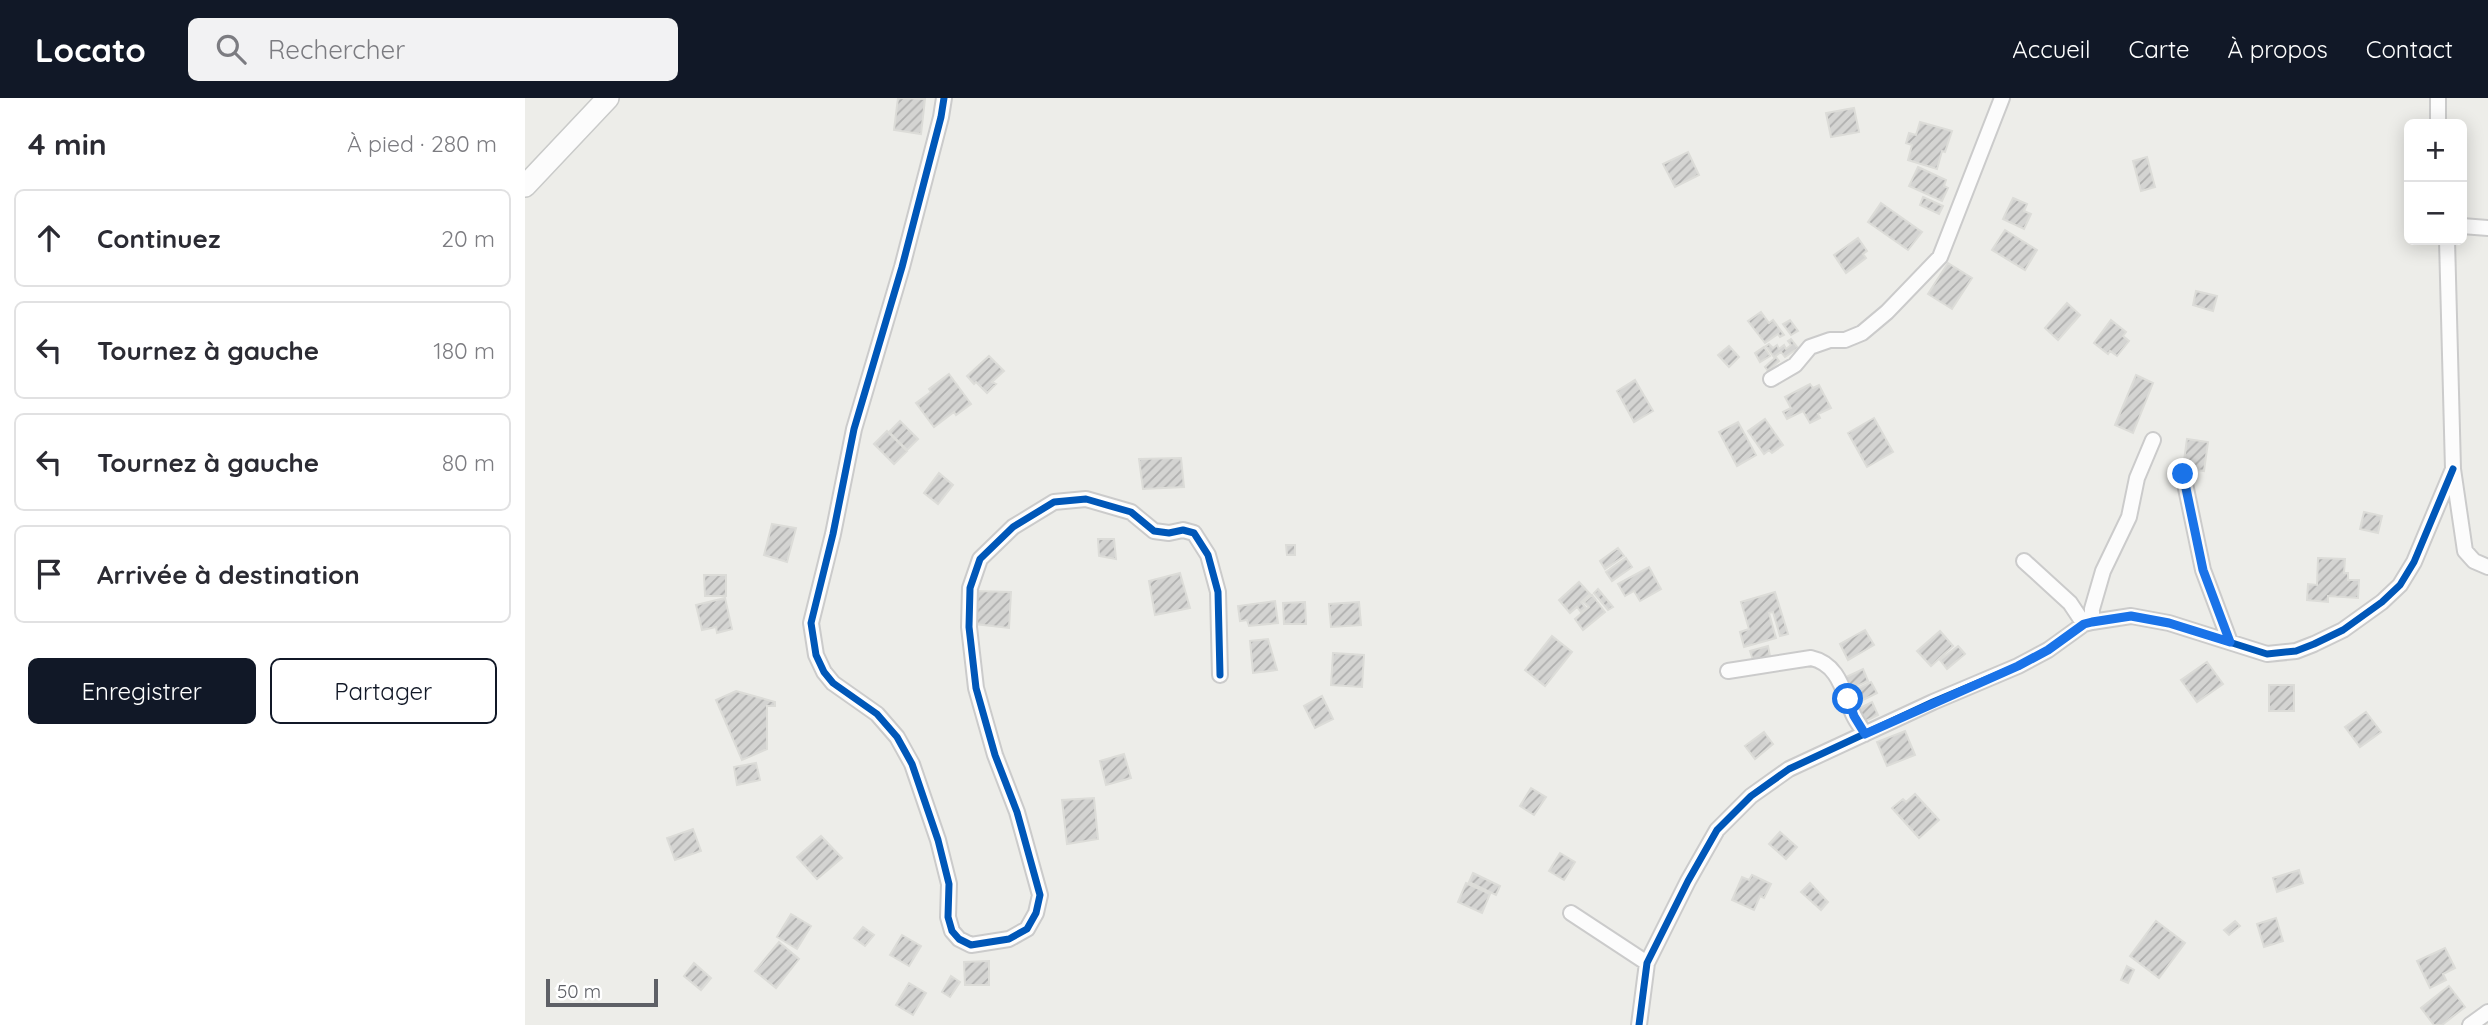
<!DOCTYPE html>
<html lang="fr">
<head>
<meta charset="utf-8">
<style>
	:root { --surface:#fff; --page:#f2f2f3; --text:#2b2b33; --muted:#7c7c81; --line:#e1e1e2; --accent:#111827 }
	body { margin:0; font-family:Quicksand,sans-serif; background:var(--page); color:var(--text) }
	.controls { position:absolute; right:21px; top:21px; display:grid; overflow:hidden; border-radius:10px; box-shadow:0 4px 18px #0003 }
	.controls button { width:63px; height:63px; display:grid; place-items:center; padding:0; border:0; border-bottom:2px solid var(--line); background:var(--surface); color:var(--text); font:35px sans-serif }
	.scale { position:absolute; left:21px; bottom:18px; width:112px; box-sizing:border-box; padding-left:7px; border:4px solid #5e6066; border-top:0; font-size:19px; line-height:24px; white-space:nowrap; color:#5e6066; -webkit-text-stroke:5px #fff; paint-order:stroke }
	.stop { position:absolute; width:21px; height:21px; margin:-16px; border:5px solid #1a73e8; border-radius:50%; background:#fff }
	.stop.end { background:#1a73e8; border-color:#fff; box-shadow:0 2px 7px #0008 }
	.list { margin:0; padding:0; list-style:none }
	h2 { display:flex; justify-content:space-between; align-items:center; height:91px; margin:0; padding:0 28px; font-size:30px }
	h2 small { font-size:23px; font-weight:400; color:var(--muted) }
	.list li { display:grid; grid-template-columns:46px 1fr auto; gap:21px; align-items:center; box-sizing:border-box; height:98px; margin:0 14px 14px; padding:0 14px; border:2px solid var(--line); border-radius:10px }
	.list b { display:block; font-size:26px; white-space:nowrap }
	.list em { font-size:23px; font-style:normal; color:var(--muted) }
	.actions { display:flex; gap:14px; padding:21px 28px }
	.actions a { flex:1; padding:16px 0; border:2px solid var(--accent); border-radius:10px; text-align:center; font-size:24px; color:var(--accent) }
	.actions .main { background:var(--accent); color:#fff }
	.icon { flex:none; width:38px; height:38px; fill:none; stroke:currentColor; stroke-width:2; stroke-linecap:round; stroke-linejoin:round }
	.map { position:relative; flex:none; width:1963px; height:927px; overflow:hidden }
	header { display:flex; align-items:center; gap:42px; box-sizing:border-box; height:98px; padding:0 35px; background:var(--accent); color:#fff }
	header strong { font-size:33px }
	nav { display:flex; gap:38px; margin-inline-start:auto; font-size:24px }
	.search { width:490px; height:63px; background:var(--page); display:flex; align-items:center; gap:18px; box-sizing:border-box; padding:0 24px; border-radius:10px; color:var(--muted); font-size:26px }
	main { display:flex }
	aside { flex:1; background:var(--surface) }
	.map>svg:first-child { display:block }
</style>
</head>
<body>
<header>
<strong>Locato</strong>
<div class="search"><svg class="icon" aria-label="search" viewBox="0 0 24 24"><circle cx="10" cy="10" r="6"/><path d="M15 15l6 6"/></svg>Rechercher</div>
<nav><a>Accueil</a><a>Carte</a><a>À propos</a><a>Contact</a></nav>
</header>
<main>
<aside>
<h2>4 min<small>À pied · 280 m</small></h2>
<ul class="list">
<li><svg class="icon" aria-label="ahead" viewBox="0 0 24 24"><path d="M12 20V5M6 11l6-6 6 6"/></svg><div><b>Continuez</b></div><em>20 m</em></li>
<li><svg class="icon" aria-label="left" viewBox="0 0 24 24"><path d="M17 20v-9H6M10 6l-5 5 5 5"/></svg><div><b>Tournez à gauche</b></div><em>180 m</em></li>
<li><svg class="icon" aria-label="left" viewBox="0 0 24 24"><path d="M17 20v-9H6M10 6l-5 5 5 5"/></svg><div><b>Tournez à gauche</b></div><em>80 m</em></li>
<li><svg class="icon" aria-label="arrive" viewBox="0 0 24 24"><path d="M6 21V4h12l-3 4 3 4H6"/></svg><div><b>Arrivée à destination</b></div></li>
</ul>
<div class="actions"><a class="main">Enregistrer</a><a>Partager</a></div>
</aside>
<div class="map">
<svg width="1963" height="927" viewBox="0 0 1963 927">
	<defs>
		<pattern id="building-hatch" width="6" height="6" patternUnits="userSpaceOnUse" patternTransform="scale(1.75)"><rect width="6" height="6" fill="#d4d4d2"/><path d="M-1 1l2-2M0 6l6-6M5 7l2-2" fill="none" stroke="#afafae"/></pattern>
	</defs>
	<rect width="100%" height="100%" fill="#edede9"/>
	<!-- building -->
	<path fill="url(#building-hatch)" stroke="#dcdcd8" stroke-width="2" d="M373 0 400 1 396 36 369 32Z
		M1329 10 1334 34 1306 39 1301 15Z
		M1395 24 1427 33 1420 54 1417 53 1412 71 1383 62 1387 47 1381 45 1384 35 1391 37Z
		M1163 54 1174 77 1150 89 1138 66Z
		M1622 59 1630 89 1616 93 1608 63Z
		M1393 69 1421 82 1419 88 1423 90 1417 103 1384 88Z
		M1398 99 1418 108 1414 116 1395 107Z
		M1488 100 1502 106 1499 113 1506 116 1499 131 1478 121Z
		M1356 105 1397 134 1383 152 1343 124Z
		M1480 132 1512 152 1500 172 1467 152Z
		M1333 140 1342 153 1338 156 1341 160 1321 175 1309 157Z
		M1423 165 1447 180 1427 211 1403 196Z
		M1671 193 1692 198 1688 213 1668 207Z
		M1542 205 1555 217 1533 242 1520 230Z
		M1236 214 1244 225 1248 222 1259 237 1255 239 1253 236 1240 245 1223 223Z
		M1265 222 1273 233 1266 237 1258 226Z
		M1586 222 1601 234 1598 238 1604 243 1592 258 1585 253 1583 256 1569 245Z
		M1266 241 1273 250 1260 259 1256 254 1249 259 1241 248 1244 246 1248 250 1252 247 1254 251 1259 247 1261 251 1266 247 1263 243Z
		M1204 248 1214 259 1204 269 1193 257Z
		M1239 249 1245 258 1235 264 1230 255Z
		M464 258 479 273 467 284 471 286 462 295 451 284 449 286 442 278Z
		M1251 259 1254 263 1243 273 1240 269Z
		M424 276 446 306 431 317 429 314 409 329 391 305 406 294 404 291Z
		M1611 277 1628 285 1608 335 1590 327Z
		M1110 282 1128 313 1109 324 1092 293Z
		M1285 286 1288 290 1294 287 1306 310 1293 316 1295 320 1285 325 1278 313 1262 321 1258 314 1266 310 1260 299Z
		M1349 320 1368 354 1342 369 1323 335Z
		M1240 321 1258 347 1247 355 1244 352 1239 356 1223 333Z
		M375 323 393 341 382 352 364 334Z
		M1213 324 1231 357 1212 368 1194 334Z
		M362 333 382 353 369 366 349 346Z
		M1662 341 1683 344 1679 373 1658 370Z
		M656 360 659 389 618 391 614 361Z
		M414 375 428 387 413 406 399 395Z
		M1839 414 1857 418 1853 435 1835 431Z
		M247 426 271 430 262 464 239 457Z
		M573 441H589L591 461 574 458Z
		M761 447H770V457H762Z
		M1093 450 1099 458 1080 471 1075 463Z
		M1101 460 1107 469 1087 483 1081 474Z
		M1793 460 1820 461 1819 475H1823V482H1834L1833 500 1803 498V504L1782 502 1783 486 1792 487Z
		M1124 469 1136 491 1115 503 1109 493 1100 498 1093 486Z
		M655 475 665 510 630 517 624 483Z
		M179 477H201V498H180Z
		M1054 484 1065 496 1056 504 1061 510 1056 514 1052 509 1045 515 1034 502Z
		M1073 491 1088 509 1083 512 1069 495Z
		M450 493 486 494 484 530 450 526Z
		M1250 494 1263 536 1255 538 1248 514 1244 515 1251 540 1219 549 1215 534 1224 531 1216 504Z
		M1067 497 1080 514 1058 532 1050 521 1064 509 1059 504Z
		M200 500 207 531 192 535 191 529 177 532 171 507Z
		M750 503 753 525 724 528 722 522 715 523 713 508Z
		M780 504 781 526H759L758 505Z
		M834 504 836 527 806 529 804 506Z
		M1340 532 1349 547 1323 562 1315 546Z
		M1415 533 1428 548 1406 568 1392 553Z
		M1027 538 1047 554 1020 588 1000 572Z
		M743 541 752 572 728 575 725 543Z
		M1243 548 1245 558 1228 562 1225 553Z
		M1433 548 1440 556 1422 571 1415 562Z
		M808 555 839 557 837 589 806 587Z
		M1682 564 1698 586 1672 604 1656 582Z
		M1338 571 1343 583 1323 592 1317 581Z
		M1346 584 1352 595 1328 607 1323 595Z
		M1744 587H1769V613H1744Z
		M211 593 250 604V608H242V651L217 662 191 602Z
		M797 598 808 621 790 630 779 608Z
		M1347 604 1353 617 1339 624 1333 611Z
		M1841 614 1856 634 1835 649 1820 629Z
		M1380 633 1390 657 1362 668 1352 644Z
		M1239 634 1248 646 1230 661 1220 648Z
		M599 656 606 680 581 687 575 663Z
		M231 665 235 682 212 687 209 669Z
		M1006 690 1021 699 1009 717 995 708Z
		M1390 696 1414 722 1394 740 1367 710 1378 701 1381 704Z
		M569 700 573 741 542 746 537 702Z
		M168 731 176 753 150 762 142 740Z
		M1255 734 1272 749 1261 761 1244 746Z
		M296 738 317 760 292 781 272 759Z
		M1035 755 1050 764 1039 782 1024 773Z
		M1774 772 1778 785 1752 794 1748 780Z
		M948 775 975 788 971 797 944 784Z
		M1227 777 1246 786 1239 800 1235 798 1229 812 1207 802 1217 779 1224 782Z
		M941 785 965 796 957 815 933 804Z
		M1285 785 1303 804 1296 812 1276 794Z
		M266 816 286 828 272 851 252 839Z
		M1751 820 1758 843 1739 849 1732 826Z
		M1631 823 1660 845 1634 880 1605 858Z
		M1710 823 1715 828 1704 837 1699 832Z
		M338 829 349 837 340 848 329 840Z
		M377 837 396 848 384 868 365 857Z
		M254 844 274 861 251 890 230 873Z
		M1920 850 1930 870 1918 876 1921 882 1905 890 1892 863Z
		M464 863V887H440L439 864Z
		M169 865 186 880 176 892 159 878Z
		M1602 868 1609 872 1603 885 1596 882Z
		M426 878 435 884 425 899 417 894Z
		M384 885 401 895 388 917 371 907Z
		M1924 888 1940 909 1917 927H1909L1896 910Z"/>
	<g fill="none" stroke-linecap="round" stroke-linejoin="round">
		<!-- street casing -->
		<g stroke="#cbcbcb" stroke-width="18">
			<path id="street" d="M419 0 416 19 377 169 329 331 308 436 286 525 291 557 299 574 308 585 352 616 372 639 387 666 413 742 424 786 423 819 427 833 434 841 446 847 484 841 502 831 511 815 515 797 492 714 470 657 451 590 444 529 445 490 455 461 488 429 529 404 561 401 606 414 629 433 644 435 658 432 669 435 683 457 693 494 695 577
				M1913 26V0
				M1937 128 1963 130
				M1922 142 1928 371 1940 453 1949 463 1963 469
				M1246 281 1270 267 1285 249 1305 242H1320L1337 235 1362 214 1415 159 1477 0
				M1658 376 1678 472 1705 544
				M1499 463 1545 505 1559 526
				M1567 524V511L1578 473 1604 419 1612 380 1628 342
				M1203 573 1286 560C1314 566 1318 594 1328 616 1331 623 1336 629 1340 636
				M1046 815 1122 865
				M1114 927 1122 865 1163 783 1192 732 1226 698 1264 671 1408 604 1493 568 1523 552 1559 526 1567 524 1606 518 1644 525 1742 556 1771 553 1789 546 1818 532 1857 504 1875 487 1889 464 1928 371
				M1945 927 1963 914"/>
		</g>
		<!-- secondary casing -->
		<g stroke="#c9cac9" stroke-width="24">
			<path id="secondary" d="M0 88 83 0"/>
		</g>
		<!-- street -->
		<use href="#street" stroke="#fcfcfc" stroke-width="14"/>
		<!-- secondary -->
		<use href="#secondary" stroke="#fcfcfc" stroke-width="21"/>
		<!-- cycleway casing -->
		<g stroke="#fff" stroke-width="11">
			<path id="cycleway" d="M419 0 416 19 377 169 329 331 308 436 286 525 291 557 299 574 308 585 352 616 372 639 387 666 413 742 424 786 423 819 427 833 434 841 446 847 484 841 502 831 511 815 515 797 492 714 470 657 451 590 444 529 445 490 455 461 488 429 529 404 561 401 606 414 629 433 644 435 658 432 669 435 683 457 693 494 695 577
				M1114 927 1122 865 1163 783 1192 732 1226 698 1264 671 1408 604 1493 568 1523 552 1559 526 1567 524 1606 518 1644 525 1742 556 1771 553 1789 546 1818 532 1857 504 1875 487 1889 464 1928 371"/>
		</g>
		<!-- cycleway -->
		<use href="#cycleway" stroke="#0057b8" stroke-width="7"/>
	</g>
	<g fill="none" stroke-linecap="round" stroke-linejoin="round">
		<!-- route -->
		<path stroke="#1a73e8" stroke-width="9" d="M1323 601 1329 618 1340 636 1493 568 1523 552 1559 526 1567 524 1606 518 1644 525 1705 544 1678 472 1658 376"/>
	</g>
</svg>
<div class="controls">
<button>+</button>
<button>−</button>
</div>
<div class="scale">50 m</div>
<div class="stop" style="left:1323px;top:601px"></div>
<div class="stop end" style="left:1658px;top:376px"></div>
</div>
</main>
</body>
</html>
